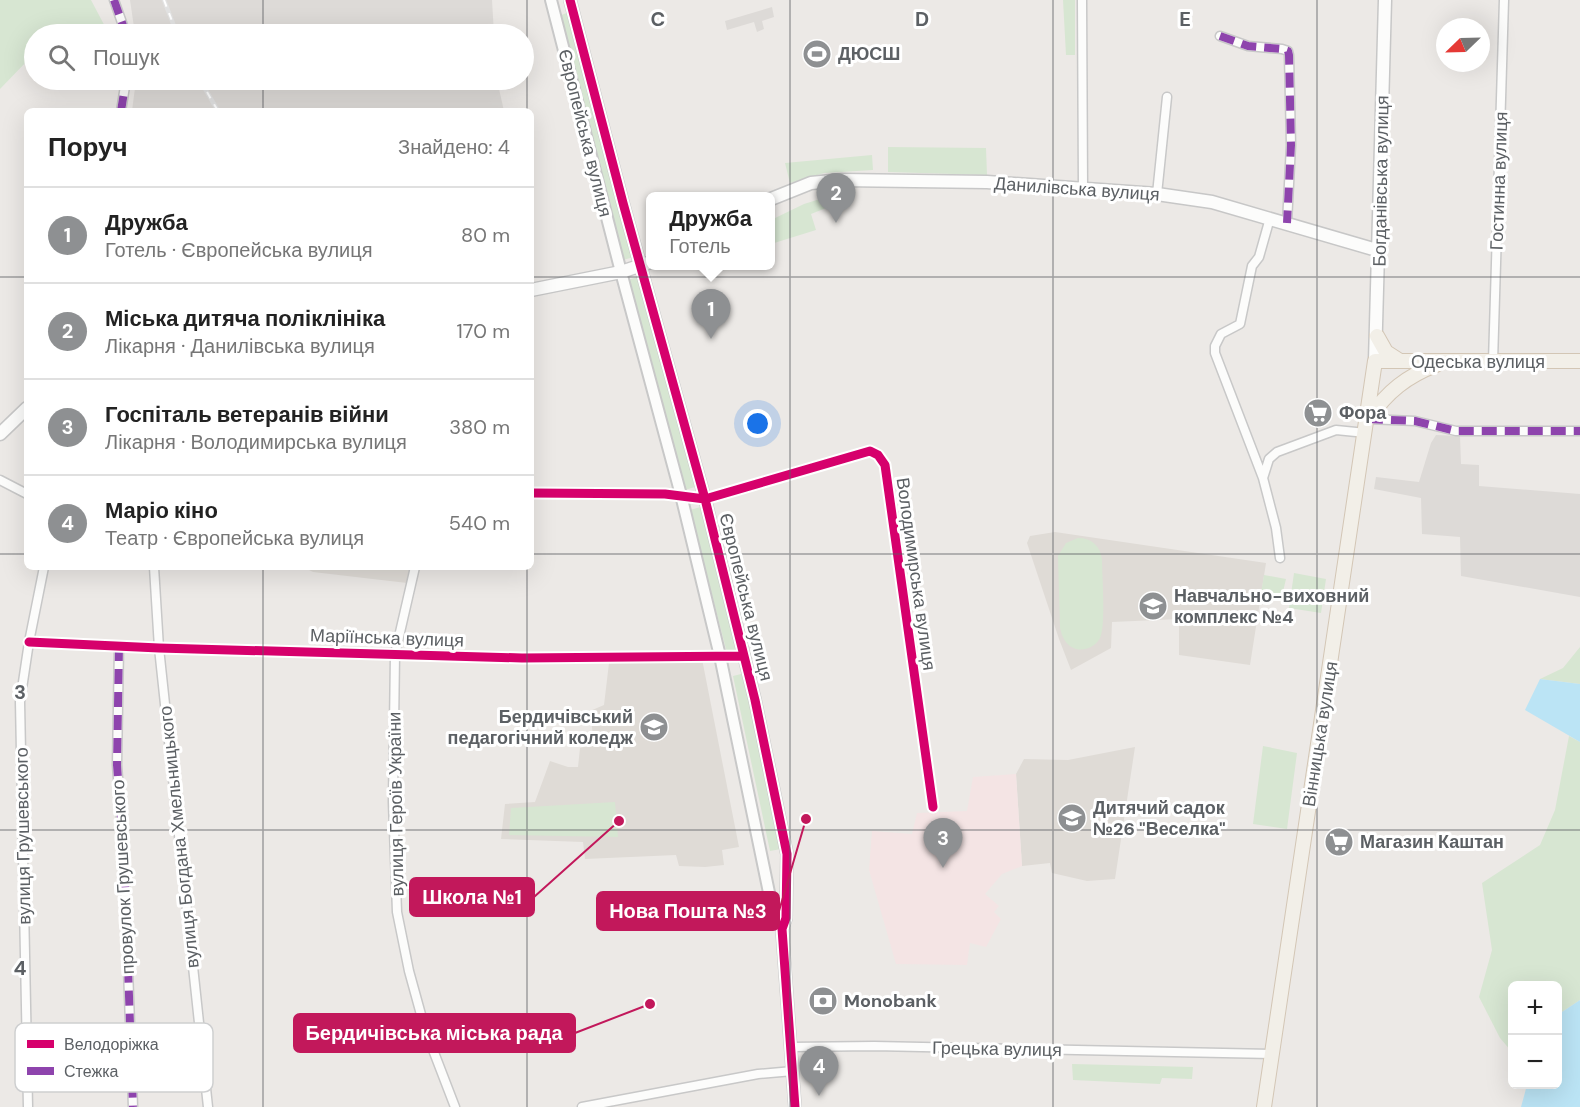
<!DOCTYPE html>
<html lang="uk">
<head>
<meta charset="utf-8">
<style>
	:root { --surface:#fff; --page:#f6f6f6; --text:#222; --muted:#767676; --line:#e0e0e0; --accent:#8e9092 }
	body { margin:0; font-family:"DM Sans",sans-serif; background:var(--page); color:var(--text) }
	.controls { position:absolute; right:18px; bottom:18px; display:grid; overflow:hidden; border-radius:9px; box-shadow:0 6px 24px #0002 }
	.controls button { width:54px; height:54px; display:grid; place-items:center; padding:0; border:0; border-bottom:2px solid var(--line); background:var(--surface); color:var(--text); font:30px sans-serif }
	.compass { position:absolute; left:1436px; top:18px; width:54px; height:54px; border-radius:50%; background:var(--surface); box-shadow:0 6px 24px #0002; rotate:247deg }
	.you { position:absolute; left:758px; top:424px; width:21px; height:21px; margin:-15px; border:4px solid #fff; border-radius:50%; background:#1a73e8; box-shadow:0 0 0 9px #1a73e833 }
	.badge { display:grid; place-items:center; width:39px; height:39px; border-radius:50%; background:var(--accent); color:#fff; font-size:20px; font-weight:700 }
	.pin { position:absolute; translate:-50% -50px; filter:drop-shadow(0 2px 3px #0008) }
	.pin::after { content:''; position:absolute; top:32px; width:21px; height:18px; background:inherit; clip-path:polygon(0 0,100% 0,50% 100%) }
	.popup { position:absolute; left:646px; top:192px; width:129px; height:78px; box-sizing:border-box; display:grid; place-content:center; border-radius:9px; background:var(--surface); filter:drop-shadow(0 2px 4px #0005); font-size:20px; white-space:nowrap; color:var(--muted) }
	.popup b { font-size:22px; color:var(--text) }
	.popup::after { content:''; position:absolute; left:50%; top:100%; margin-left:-12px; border:12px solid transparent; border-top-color:var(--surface) }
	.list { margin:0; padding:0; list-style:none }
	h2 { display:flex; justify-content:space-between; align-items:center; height:78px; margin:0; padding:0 24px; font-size:26px }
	h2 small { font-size:20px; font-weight:400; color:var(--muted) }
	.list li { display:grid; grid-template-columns:39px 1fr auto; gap:18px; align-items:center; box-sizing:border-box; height:96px; padding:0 24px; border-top:2px solid var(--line) }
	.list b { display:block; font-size:22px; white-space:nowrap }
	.list p { margin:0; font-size:20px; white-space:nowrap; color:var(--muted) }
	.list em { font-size:20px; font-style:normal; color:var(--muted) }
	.icon { flex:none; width:33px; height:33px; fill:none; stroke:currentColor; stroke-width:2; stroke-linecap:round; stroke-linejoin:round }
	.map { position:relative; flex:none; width:1580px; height:1107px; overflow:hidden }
	.search { position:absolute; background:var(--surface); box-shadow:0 6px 24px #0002; left:24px; top:24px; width:510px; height:66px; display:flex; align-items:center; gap:15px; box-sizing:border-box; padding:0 21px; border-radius:33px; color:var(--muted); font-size:22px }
	.panel { position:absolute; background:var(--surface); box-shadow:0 6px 24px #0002; left:24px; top:108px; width:510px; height:462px; border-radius:9px }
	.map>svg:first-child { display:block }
</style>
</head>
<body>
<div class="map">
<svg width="1580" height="1107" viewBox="0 0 1580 1107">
	<rect width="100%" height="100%" fill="#ece9e6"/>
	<!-- industrial -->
	<path fill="#dddad7" d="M130 0H492L494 34H135Z
		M772 7 774 17 762 21 764 29 757 32 754 22 727 30 725 21Z
		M136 80H497L504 111H132Z
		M1436 435 1460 436 1461 464 1479 465V486L1580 494V597L1461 576 1460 537 1422 534 1421 498 1374 489 1376 477 1419 482 1431 443Z"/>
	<!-- education -->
	<path fill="#dfdbd6" d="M1055 532 1266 563 1250 665 1179 655V619L1112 622 1111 648 1071 670 1059 639 1027 543 1030 536Z
		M303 567H410L407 583 313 572Z
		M702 659 739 847 722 850 724 865 705 867 679 866 676 855 585 859 583 842 501 839 505 804 535 802 550 761 568 767H578L580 748 594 744 590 711 604 705 609 663Z
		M1135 747 1115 879 1087 881 1052 873 1050 863 1022 866 1016 774 1024 759 1068 760Z"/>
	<!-- medical -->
	<path fill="#f4e4e4" d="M1016 774 1022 866 1002 874 985 894 999 906 994 912 1001 919 986 947 970 943 967 965 896 964 869 870 872 831 912 834 917 813 967 811 973 777Z"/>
	<!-- green -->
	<path fill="#d7e6d2" d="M0 0H91L109 34H34V60L29 59 0 89Z
		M1063 0H1075V55H1066Z
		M569 12 634 257 623 260 559 16Z
		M888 147 986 148 987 175 888 172Z
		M872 155 873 170 824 173 790 183 785 163Z
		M836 194 841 202 811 214 816 230 771 244V220L804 204Z
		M640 276 698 486 685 490 628 280Z
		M704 506 739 651 727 653 690 510Z
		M1078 538C1092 538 1100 546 1102 559 1102 576 1106 625 1100 638 1095 647 1085 651 1076 649 1066 646 1062 637 1060 628L1058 556 1066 543Z
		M1294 573 1326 579 1321 613 1289 608Z
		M1264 575 1286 579 1282 596 1261 593Z
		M1580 647V684L1540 679 1563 668Z
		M745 673 781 849 770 851 733 676Z
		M1569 736 1580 742V1000L1562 1012 1558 1021V986H1512V1052L1500 1038 1479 997 1492 950 1482 883 1540 845 1555 810Z
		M1263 746 1297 753 1287 829 1253 824Z
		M615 802 618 837 509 835 511 808Z
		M1072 1064 1193 1067 1192 1079 1162 1078 1160 1084 1073 1080Z"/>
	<!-- water -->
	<path fill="#bbe4f5" d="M1540 679 1580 684V742L1525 710Z
		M1580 1000V1107H1521L1527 1085 1558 1084V1021L1562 1012Z"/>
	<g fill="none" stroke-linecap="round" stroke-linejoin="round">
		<!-- minor casing -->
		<g stroke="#c8c8c8" stroke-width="11">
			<path id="minor" d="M114 0 126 34
				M1082 0 1083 189
				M1220 36 1248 46 1282 49 1288 51 1289 55 1291 145 1287 223
				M121 111 126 80
				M1157 194 1167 97
				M1270 218 1259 257 1252 266 1240 324 1221 334 1215 346V353L1263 478 1276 528 1280 558
				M1493 362 1504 0
				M1368 419 1415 421 1456 431H1580
				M1263 478 1269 459 1277 452 1336 430 1366 433
				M0 480 27 494
				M531 493 665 494 705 499 870 451 878 455 885 465 933 807
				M154 567 159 648 208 1107
				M415 567 395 654 393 802 397 912 409 971 425 1029 455 1107
				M29 642 159 648 522 658 744 656
				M119 646 117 765 124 857 133 1107
				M791 1047 874 1046 1273 1054
				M28 1107 20 702 29 642 44 567
				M582 1107 758 1074 793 1071"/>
		</g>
		<!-- tertiary casing -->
		<g stroke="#c8c8c8" stroke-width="14">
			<path id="tertiary" d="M551 0 621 272 681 495 720 656 772 907 782 929
				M570 0 623 203 705 499 755 700 787 854 786 918 782 929 795 1107"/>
		</g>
		<!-- secondary casing -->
		<g stroke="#c7c7c7" stroke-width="15">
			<path id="secondary" d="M771 199 811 183 842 180 987 182 1157 194 1212 202 1380 251
				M531 290 621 272 651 262
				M1375 361 1385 0
				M0 434 27 408"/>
		</g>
		<!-- primary casing -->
		<g stroke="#d3c6b5" stroke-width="16">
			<path id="primary" d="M1377 336 1386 352 1400 361
				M1370 417C1387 392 1407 376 1436 365
				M1264 1107 1375 361H1580"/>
		</g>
		<!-- minor -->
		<use href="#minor" stroke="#fcfcfb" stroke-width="8"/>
		<!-- tertiary -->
		<use href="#tertiary" stroke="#fcfcfb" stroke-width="10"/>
		<!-- secondary -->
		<use href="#secondary" stroke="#fcfcfb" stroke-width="12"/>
		<!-- primary -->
		<use href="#primary" stroke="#f2efe8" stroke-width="14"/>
		<!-- rail casing -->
		<g stroke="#e2e2e2" stroke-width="4.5">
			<path id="rail" d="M164 0 177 34
				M200 80 218 111"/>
		</g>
		<!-- rail -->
		<use href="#rail" stroke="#fff" stroke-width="2" stroke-dasharray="7" stroke-linecap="butt"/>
		<!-- quiet -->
		<path stroke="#8e44ad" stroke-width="8" stroke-dasharray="15 8" stroke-linecap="butt" d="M114 0 126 34
			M1220 36 1248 46 1282 49 1288 51 1289 55 1291 145 1287 223
			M121 111 126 80
			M1368 419 1415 421 1456 431H1580
			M119 646 117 765 124 857 133 1107"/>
		<!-- cycleway casing -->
		<g stroke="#fff" stroke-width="13">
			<path id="cycleway" d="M570 0 623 203 705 499 755 700 787 854 786 918 782 929 795 1107
				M531 493 665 494 705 499 870 451 878 455 885 465 933 807
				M29 642 159 648 522 658 744 656"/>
		</g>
		<!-- cycleway -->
		<use href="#cycleway" stroke="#d6006c" stroke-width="9"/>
	</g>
	<!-- grid -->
	<path fill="none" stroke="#5c6064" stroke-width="1.5" stroke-opacity="0.55" d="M263 0V34M527 0V111M790 0V1107M1053 0V1107M1317 0V1107M263 80V111M0 277H27M531 277H1580M0 554H27M531 554H1580M263 567V1107M527 567V1107M0 830H1580"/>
	<!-- icons -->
	<defs>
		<g id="stadium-disc" transform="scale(1.5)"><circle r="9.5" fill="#8e9092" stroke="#fff"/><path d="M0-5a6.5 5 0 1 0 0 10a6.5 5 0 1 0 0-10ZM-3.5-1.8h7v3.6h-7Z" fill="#fff"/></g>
		<g id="supermarket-disc" transform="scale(1.5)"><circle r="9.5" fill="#8e9092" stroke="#fff"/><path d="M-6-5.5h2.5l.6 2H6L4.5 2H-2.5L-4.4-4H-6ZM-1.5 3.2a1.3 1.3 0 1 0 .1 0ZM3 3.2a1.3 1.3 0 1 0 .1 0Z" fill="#fff"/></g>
		<g id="school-disc" transform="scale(1.5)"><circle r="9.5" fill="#8e9092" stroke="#fff"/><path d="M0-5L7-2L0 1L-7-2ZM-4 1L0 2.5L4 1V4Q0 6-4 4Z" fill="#fff"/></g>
		<g id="university-disc" transform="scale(1.5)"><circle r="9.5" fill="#8e9092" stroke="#fff"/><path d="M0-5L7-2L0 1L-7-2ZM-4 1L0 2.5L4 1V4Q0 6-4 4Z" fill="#fff"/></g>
		<g id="bank-disc" transform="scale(1.5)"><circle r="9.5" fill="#8e9092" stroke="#fff"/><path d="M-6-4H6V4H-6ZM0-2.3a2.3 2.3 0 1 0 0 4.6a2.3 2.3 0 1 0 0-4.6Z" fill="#fff"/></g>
	</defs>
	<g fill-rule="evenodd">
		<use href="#stadium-disc" x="817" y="54"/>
		<use href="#supermarket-disc" x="1318" y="413"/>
		<use href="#school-disc" x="1153" y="606"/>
		<use href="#university-disc" x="654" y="727"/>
		<use href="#school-disc" x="1072" y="818"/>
		<use href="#supermarket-disc" x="1339" y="842"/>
		<use href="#bank-disc" x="823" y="1001"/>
	</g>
	<g text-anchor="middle" stroke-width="6" stroke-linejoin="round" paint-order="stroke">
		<!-- poi labels -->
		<g font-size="18" font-weight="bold" fill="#5c6064" stroke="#fff" text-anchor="start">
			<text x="838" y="60">ДЮСШ</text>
			<text x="1339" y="419">Фора</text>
			<text x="1174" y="602">Навчально-виховний<tspan x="1174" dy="21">комплекс №4</tspan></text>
			<text x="633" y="723" text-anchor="end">Бердичівський<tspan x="633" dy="21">педагогічний коледж</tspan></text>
			<text x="1093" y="814">Дитячий садок<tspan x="1093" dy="21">№26 "Веселка"</tspan></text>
			<text x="1360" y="848">Магазин Каштан</text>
			<text x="844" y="1007">Monobank</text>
		</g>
		<!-- street labels -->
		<g font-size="18" fill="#5c6064" stroke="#fff">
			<text transform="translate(585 133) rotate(76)" y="6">Європейська вулиця</text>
			<text transform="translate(1381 181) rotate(-89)" y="6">Богданівська вулиця</text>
			<text transform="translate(1499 181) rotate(-88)" y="6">Гостинна вулиця</text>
			<text transform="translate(1077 189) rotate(4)" y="6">Данилівська вулиця</text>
			<text x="1478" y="368">Одеська вулиця</text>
			<text transform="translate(916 574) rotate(82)" y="6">Володимирська вулиця</text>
			<text transform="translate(746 597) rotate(76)" y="6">Європейська вулиця</text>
			<text transform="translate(387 638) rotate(2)" y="6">Маріїнська вулиця</text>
			<text transform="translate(1320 734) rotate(-81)" y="6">Вінницька вулиця</text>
			<text transform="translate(396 804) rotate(-91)" y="6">вулиця Героїв України</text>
			<text transform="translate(23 836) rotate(-91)" y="6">вулиця Грушевського</text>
			<text transform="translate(179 837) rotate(-96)" y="6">вулиця Богдана Хмельницького</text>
			<text transform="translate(123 877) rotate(-93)" y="6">провулок Грушевського</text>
			<text transform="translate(997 1049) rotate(1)" y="6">Грецька вулиця</text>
		</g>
	</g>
	<!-- legend -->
	<rect x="15" y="1023" width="198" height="69" rx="9" fill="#fff" stroke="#cecfd0" stroke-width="1.5"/>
	<rect x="27" y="1040" width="27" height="8" fill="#d6006c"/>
	<rect x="27" y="1067" width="27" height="8" fill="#8e44ad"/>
	<g font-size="16" fill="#5c6064">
		<text x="64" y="1050">Велодоріжка</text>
		<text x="64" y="1077">Стежка</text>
	</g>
	<g font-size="20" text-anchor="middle" font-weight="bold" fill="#5c6064" stroke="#fff" stroke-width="6" stroke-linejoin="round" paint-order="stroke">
		<text x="658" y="26">C</text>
		<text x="922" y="26">D</text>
		<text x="1185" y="26">E</text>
		<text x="20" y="699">3</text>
		<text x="20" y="975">4</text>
	</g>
	<!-- callouts -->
	<path fill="none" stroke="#c2185b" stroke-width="2" d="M619 821L534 897M806 819L779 911M650 1004L575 1033"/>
	<g fill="#c2185b" stroke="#fff" stroke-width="2">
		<circle cx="619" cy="821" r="6"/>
		<circle cx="806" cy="819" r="6"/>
		<circle cx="650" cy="1004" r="6"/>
	</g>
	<g fill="#c2185b" stroke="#c2185b" stroke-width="2">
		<rect x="410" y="878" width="124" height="38" rx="6"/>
		<rect x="597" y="892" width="182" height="38" rx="6"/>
		<rect x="294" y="1014" width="281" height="38" rx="6"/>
	</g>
	<g font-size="20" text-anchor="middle" font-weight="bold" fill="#fff">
		<text x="472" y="904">Школа №1</text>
		<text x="688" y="918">Нова Пошта №3</text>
		<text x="434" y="1040">Бердичівська міська рада</text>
	</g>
</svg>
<div class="controls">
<button>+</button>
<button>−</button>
</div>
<svg class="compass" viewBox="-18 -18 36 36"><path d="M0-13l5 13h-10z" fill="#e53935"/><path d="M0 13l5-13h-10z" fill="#767676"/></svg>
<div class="you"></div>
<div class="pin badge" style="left:711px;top:339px">1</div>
<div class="popup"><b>Дружба</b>Готель</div>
<div class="pin badge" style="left:836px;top:223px">2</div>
<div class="pin badge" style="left:943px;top:868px">3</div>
<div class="pin badge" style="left:819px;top:1096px">4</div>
<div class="search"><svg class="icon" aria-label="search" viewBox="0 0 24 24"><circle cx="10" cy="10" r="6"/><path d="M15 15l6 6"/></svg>Пошук</div>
<section class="panel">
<h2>Поруч<small>Знайдено: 4</small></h2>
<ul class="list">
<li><span class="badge">1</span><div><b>Дружба</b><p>Готель · Європейська вулиця</p></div><em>80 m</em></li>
<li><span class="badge">2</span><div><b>Міська дитяча поліклініка</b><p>Лікарня · Данилівська вулиця</p></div><em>170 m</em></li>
<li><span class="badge">3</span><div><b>Госпіталь ветеранів війни</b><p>Лікарня · Володимирська вулиця</p></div><em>380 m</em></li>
<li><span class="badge">4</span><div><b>Маріо кіно</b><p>Театр · Європейська вулиця</p></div><em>540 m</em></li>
</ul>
</section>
</div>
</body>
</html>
